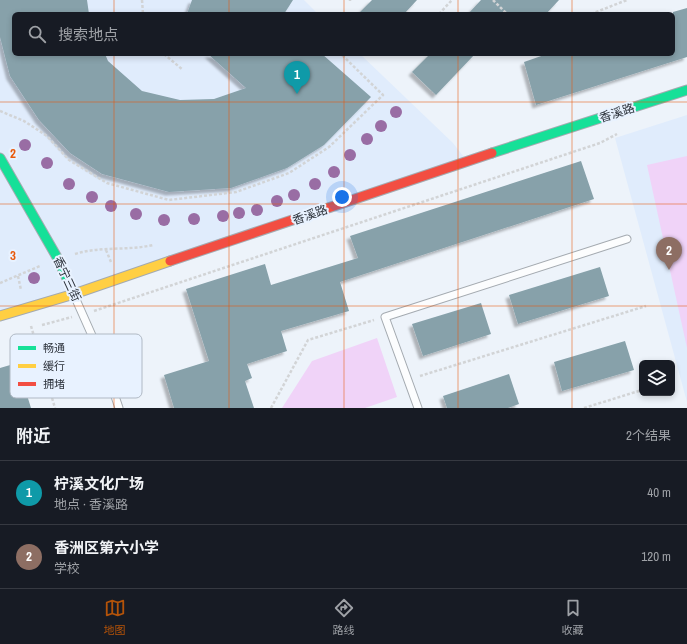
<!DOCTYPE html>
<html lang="zh">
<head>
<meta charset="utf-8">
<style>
	:root { --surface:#171b24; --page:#20242c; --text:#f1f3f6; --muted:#9ea1a6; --line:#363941; --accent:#b45309 }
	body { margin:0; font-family:"Archivo Narrow","Noto Sans SC",sans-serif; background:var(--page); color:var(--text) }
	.controls { position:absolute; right:12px; bottom:12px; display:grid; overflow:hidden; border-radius:6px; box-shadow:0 2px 6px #0003 }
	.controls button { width:36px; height:36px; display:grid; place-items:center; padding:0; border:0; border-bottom:1px solid var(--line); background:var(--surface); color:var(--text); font:20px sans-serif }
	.you { position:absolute; left:342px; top:197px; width:14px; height:14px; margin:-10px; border:3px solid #fff; border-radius:50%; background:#1a73e8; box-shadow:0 0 0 6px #1a73e833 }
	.badge { display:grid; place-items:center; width:26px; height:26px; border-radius:50%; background:var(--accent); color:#fff; font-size:13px; font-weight:700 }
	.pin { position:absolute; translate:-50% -33px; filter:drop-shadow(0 1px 2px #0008) }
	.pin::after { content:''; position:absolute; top:21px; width:14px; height:12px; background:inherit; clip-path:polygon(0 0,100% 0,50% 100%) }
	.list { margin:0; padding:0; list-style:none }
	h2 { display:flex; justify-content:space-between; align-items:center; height:52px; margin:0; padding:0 16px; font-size:17px }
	h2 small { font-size:13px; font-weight:400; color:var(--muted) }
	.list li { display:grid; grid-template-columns:26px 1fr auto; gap:12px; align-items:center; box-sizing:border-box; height:64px; padding:0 16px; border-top:1px solid var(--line) }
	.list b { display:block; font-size:15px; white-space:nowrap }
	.list p { margin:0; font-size:13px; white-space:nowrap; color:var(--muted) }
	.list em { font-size:13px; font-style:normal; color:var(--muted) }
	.icon { flex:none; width:22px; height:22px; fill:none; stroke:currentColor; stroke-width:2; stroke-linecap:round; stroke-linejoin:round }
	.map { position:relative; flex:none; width:687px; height:408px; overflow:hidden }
	.search { position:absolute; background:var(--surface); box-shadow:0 2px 6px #0003; left:12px; right:12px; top:12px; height:44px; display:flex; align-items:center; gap:10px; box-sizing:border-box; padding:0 14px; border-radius:6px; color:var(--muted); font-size:15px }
	.sheet { height:180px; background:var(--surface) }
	nav { display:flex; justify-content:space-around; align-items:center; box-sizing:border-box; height:56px; border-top:1px solid var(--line); background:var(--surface); font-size:11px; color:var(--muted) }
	nav a { display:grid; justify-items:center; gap:2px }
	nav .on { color:var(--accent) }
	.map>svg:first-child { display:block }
</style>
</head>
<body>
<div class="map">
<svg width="687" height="408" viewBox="0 0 687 408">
	<defs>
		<filter id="shadow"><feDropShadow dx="-3.5" dy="3.5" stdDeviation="1" flood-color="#0004"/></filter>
	</defs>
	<rect width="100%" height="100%" fill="#edf3fa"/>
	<!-- built -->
	<path fill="#e0ecfc" d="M0 0H304L318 14H14V54H360L453 143 467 161 0 316Z
		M687 115V402L615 138Z"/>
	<!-- green -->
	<path fill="#f0d3f8" d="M687 156V348L647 165Z
		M377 338 397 397 365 408H282L312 361Z"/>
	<!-- building -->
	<path fill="#87a1aa" filter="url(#shadow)" d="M0 0H87L89 14H14V54H105L108 61 142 91 180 100 214 99 246 88 208 54H322L371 97 324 145 287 168 231 188 169 192 102 174 70 153 39 120 10 76 0 37Z
		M192 0H293L284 14H187Z
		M372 0H417L404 14H358Z
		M481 0H559L546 14H468Z
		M687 8V57L536 105 524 62 547 54H673V12Z
		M430 54H475L436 95 412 72Z
		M581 161 594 199 340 282 349 311 281 331 287 351 247 364 252 378 245 381 254 408H174L164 375 209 361 186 289 265 264 271 285 358 258 350 236Z
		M600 267 609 296 518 324 509 295Z
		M481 303 491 334 423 356 412 324Z
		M625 341 634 370 562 391 554 362Z
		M17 363 31 408H0V368Z
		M509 374 519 404 508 408H447L443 396Z"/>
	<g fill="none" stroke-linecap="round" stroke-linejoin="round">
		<!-- lane casing -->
		<g stroke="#a4aab0" stroke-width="9">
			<path id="lane" d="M74 295 102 358 119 408
				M418 408 385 317 627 239"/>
		</g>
		<!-- fast casing -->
		<g stroke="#a4aab0" stroke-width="11">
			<path id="fast" d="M492 153 687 90
				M0 158 58 259 74 294"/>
		</g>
		<!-- slow casing -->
		<g stroke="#a4aab0" stroke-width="11">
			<path id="slow" d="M0 316 74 294 170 261"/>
		</g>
		<!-- jam casing -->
		<g stroke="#a4aab0" stroke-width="11">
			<path id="jam" d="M170 261 492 153"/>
		</g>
		<!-- path -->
		<path stroke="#d2d4d6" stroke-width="2.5" stroke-dasharray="3 2" stroke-linecap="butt" d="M142 0 143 14
			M493 0 507 14
			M350 1V0
			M439 14 452 0
			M591 14 627 0
			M164 54 183 70
			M0 111 24 121 47 136 69 160 107 183 169 200 236 192 289 173 329 147 383 95 341 54
			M106 250 111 262
			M75 254C100 246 127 251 153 245
			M18 276 21 290
			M0 283 40 266
			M94 311 600 143 617 134
			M42 325 72 317
			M31 326 55 408
			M420 376 646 306
			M271 408 308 340 374 320
			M584 408 642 390"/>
		<!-- lane -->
		<use href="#lane" stroke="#fcfdfe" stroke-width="7"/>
		<!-- fast -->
		<use href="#fast" stroke="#16e098" stroke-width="9"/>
		<!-- slow -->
		<use href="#slow" stroke="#ffcf43" stroke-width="9"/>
		<!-- jam -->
		<use href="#jam" stroke="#f24e42" stroke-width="9"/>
	</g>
	<!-- trees -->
	<g fill="#996da4">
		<circle cx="396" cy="112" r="6"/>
		<circle cx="381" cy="126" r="6"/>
		<circle cx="367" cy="139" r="6"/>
		<circle cx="25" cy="145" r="6"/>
		<circle cx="350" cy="155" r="6"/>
		<circle cx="47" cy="163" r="6"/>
		<circle cx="334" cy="172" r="6"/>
		<circle cx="69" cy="184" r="6"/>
		<circle cx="315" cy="184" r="6"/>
		<circle cx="294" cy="195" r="6"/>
		<circle cx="92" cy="197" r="6"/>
		<circle cx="277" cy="201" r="6"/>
		<circle cx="111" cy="206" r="6"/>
		<circle cx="257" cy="210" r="6"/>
		<circle cx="239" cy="213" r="6"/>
		<circle cx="136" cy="214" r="6"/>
		<circle cx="223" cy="216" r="6"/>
		<circle cx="194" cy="219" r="6"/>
		<circle cx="164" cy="220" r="6"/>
		<circle cx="34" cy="278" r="6"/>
	</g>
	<!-- grid -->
	<path fill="none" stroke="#e8590c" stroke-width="1" stroke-opacity="0.55" d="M114 0V14M229 0V14M344 0V14M458 0V14M572 0V14M114 54V408M229 54V408M344 54V408M458 54V408M572 54V408M0 102H687M0 204H687M0 306H687"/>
	<g text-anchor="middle" stroke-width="4" stroke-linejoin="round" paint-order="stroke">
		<!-- street labels -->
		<g font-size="12" fill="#2d333c" stroke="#e8f2ff">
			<text transform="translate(617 113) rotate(-18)" y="4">香溪路</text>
			<text transform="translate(310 215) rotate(-19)" y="4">香溪路</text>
			<text transform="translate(67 279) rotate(65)" y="4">香宁三街</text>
		</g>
	</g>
	<!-- legend -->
	<rect x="10" y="334" width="132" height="64" rx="6" fill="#e8f2ff" stroke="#b0b9c4" stroke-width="1"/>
	<rect x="18" y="346" width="18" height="4" fill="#16e098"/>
	<rect x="18" y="364" width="18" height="4" fill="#ffcf43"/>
	<rect x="18" y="382" width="18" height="4" fill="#f24e42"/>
	<g font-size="11" fill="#2d333c">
		<text x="43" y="352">畅通</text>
		<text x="43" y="370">缓行</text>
		<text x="43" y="388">拥堵</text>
	</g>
	<g font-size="13" text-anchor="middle" font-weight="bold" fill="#e8590c" stroke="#e8f2ff" stroke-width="4" stroke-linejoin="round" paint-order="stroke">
		<text x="13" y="158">2</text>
		<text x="13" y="260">3</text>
	</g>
</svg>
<div class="controls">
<button><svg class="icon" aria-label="layers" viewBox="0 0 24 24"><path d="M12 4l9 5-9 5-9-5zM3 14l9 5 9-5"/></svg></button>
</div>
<div class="you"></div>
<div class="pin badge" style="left:297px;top:94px;background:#0f9aa8">1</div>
<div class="pin badge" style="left:669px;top:270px;background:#8d6e63">2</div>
<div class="search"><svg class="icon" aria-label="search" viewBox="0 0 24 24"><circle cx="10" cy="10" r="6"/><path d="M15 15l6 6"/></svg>搜索地点</div>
</div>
<section class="sheet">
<h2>附近<small>2个结果</small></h2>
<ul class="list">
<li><span class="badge" style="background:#0f9aa8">1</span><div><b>柠溪文化广场</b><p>地点 · 香溪路</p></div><em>40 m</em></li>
<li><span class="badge" style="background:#8d6e63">2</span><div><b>香洲区第六小学</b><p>学校</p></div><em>120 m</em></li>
</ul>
</section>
<nav>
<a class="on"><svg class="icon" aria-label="map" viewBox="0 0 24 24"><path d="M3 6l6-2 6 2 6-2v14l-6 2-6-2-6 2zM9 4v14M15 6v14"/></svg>地图</a>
<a><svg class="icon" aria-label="directions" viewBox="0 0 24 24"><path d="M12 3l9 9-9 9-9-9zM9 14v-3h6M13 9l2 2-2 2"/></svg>路线</a>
<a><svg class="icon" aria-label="saved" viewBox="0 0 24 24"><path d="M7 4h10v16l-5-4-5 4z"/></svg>收藏</a>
</nav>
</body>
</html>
